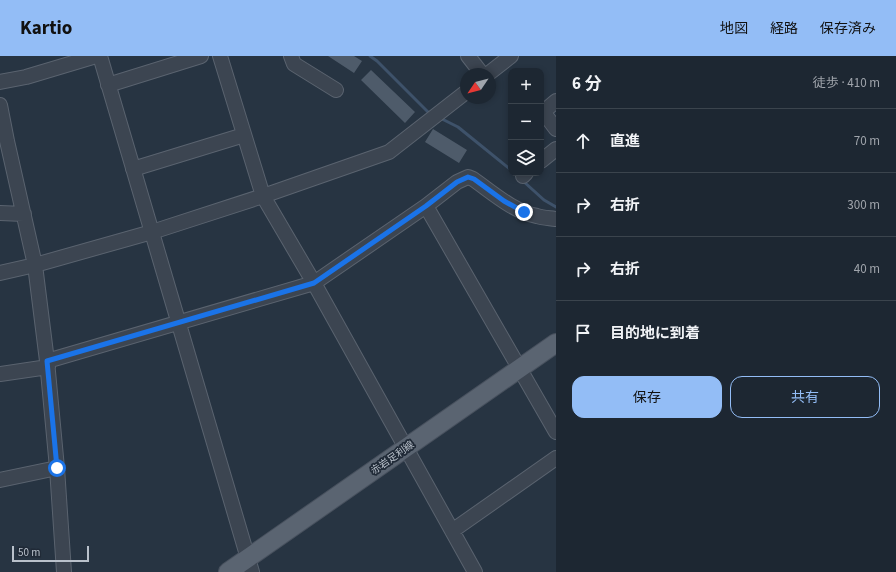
<!DOCTYPE html>
<html lang="ja">
<head>
<meta charset="utf-8">
<style>
	:root { --surface:#1d2732; --page:#2a333e; --text:#f1f3f6; --muted:#a0a5ac; --line:#3b444d; --accent:#93bdf6 }
	body { margin:0; font-family:"Source Sans 3","Noto Sans JP",sans-serif; background:var(--page); color:var(--text) }
	.controls { position:absolute; right:12px; top:12px; display:grid; overflow:hidden; border-radius:8px; box-shadow:0 2px 6px #0003 }
	.controls button { width:36px; height:36px; display:grid; place-items:center; padding:0; border:0; border-bottom:1px solid var(--line); background:var(--surface); color:var(--text); font:20px sans-serif }
	.compass { position:absolute; left:460px; top:12px; width:36px; height:36px; border-radius:50%; background:var(--surface); box-shadow:0 2px 6px #0003; rotate:235deg }
	.scale { position:absolute; left:12px; bottom:10px; width:77px; box-sizing:border-box; padding-left:4px; border:2px solid #b9c1cb; border-top:0; font-size:11px; line-height:14px; white-space:nowrap; color:#b9c1cb; -webkit-text-stroke:3px #202a37; paint-order:stroke }
	.stop { position:absolute; width:12px; height:12px; margin:-9px; border:3px solid #1a73e8; border-radius:50%; background:#fff }
	.stop.end { background:#1a73e8; border-color:#fff; box-shadow:0 1px 4px #0008 }
	.list { margin:0; padding:0; list-style:none }
	h2 { display:flex; justify-content:space-between; align-items:center; height:52px; margin:0; padding:0 16px; font-size:17px }
	h2 small { font-size:13px; font-weight:400; color:var(--muted) }
	.list li { display:grid; grid-template-columns:26px 1fr auto; gap:12px; align-items:center; box-sizing:border-box; height:64px; padding:0 16px; border-top:1px solid var(--line) }
	.list b { display:block; font-size:15px; white-space:nowrap }
	.list em { font-size:13px; font-style:normal; color:var(--muted) }
	.actions { display:flex; gap:8px; padding:12px 16px }
	.actions a { flex:1; padding:9px 0; border:1px solid var(--accent); border-radius:12px; text-align:center; font-size:14px; color:var(--accent) }
	.actions .main { background:var(--accent); color:#111 }
	.icon { flex:none; width:22px; height:22px; fill:none; stroke:currentColor; stroke-width:2; stroke-linecap:round; stroke-linejoin:round }
	.map { position:relative; flex:none; width:556px; height:516px; overflow:hidden }
	header { display:flex; align-items:center; gap:24px; box-sizing:border-box; height:56px; padding:0 20px; background:var(--accent); color:#111 }
	header strong { font-size:19px }
	nav { display:flex; gap:22px; margin-inline-start:auto; font-size:14px }
	main { display:flex }
	aside { flex:1; background:var(--surface) }
	.map>svg:first-child { display:block }
</style>
</head>
<body>
<header>
<strong>Kartio</strong>
<nav><a>地図</a><a>経路</a><a>保存済み</a></nav>
</header>
<main>
<div class="map">
<svg width="556" height="516" viewBox="0 0 556 516">
	<rect width="100%" height="100%" fill="#273442"/>
	<g fill="none" stroke-linecap="round" stroke-linejoin="round">
		<!-- stream -->
		<path stroke="#3e526a" stroke-width="3" d="M370 0 377 5 428 56 431 58
			M440 62 458 71 511 114
			M523 125 544 144 556 151"/>
	</g>
	<!-- building -->
	<path fill="#4e5b6a" d="M328 0H354L362 5 354 17Z
		M371 14 415 56 405 67 361 24Z
		M433 73 467 94 459 107 425 86Z"/>
	<g fill="none" stroke-linecap="round" stroke-linejoin="round">
		<!-- minor casing -->
		<g stroke="#5a636f" stroke-width="16">
			<path id="minor" d="M100 0 252 516
				M220 0 263 140 314 227 475 516
				M291 0 294 8 336 34
				M468 0 482 18
				M488 18 511 0
				M0 26 26 21 96 0
				M108 29 201 0
				M0 49 7 85 35 209 47 305 57 412 64 516
				M541 53 556 73
				M543 56 556 45
				M541 105 556 93
				M133 113 244 79
				M523 120 526 117
				M426 150 556 376
				M0 157 24 158
				M0 217 35 209 152 176 263 140 389 96 466 36
				M47 305 314 227 426 150 457 126 468 121 473 123C493 137 514 156 537 160 543 162 550 162 556 163
				M0 318 48 311
				M0 424 57 412
				M452 475 556 402"/>
		</g>
		<!-- major casing -->
		<g stroke="#48515e" stroke-width="20">
			<path id="major" d="M228 516 556 287"/>
		</g>
		<!-- minor -->
		<use href="#minor" stroke="#3c4551" stroke-width="14"/>
		<!-- major -->
		<use href="#major" stroke="#5a6471" stroke-width="18"/>
	</g>
	<g fill="none" stroke-linecap="round" stroke-linejoin="round">
		<!-- route -->
		<path stroke="#1a73e8" stroke-width="5" d="M57 412 47 305 314 227 426 150 457 126 468 121 474 123 504 145 524 156"/>
	</g>
	<g text-anchor="middle" stroke-width="3.5" stroke-linejoin="round" paint-order="stroke">
		<!-- street labels -->
		<g font-size="10" fill="#b9c1cb" stroke="#202a37">
			<text transform="translate(392 401) rotate(-35)" y="4">赤岩足利線</text>
		</g>
	</g>
</svg>
<div class="controls">
<button>+</button>
<button>−</button>
<button><svg class="icon" aria-label="layers" viewBox="0 0 24 24"><path d="M12 4l9 5-9 5-9-5zM3 14l9 5 9-5"/></svg></button>
</div>
<svg class="compass" viewBox="-18 -18 36 36"><path d="M0-13l5 13h-10z" fill="#e53935"/><path d="M0 13l5-13h-10z" fill="#a0a5ac"/></svg>
<div class="scale">50 m</div>
<div class="stop" style="left:57px;top:412px"></div>
<div class="stop end" style="left:524px;top:156px"></div>
</div>
<aside>
<h2>6 分<small>徒歩 · 410 m</small></h2>
<ul class="list">
<li><svg class="icon" aria-label="ahead" viewBox="0 0 24 24"><path d="M12 20V5M6 11l6-6 6 6"/></svg><div><b>直進</b></div><em>70 m</em></li>
<li><svg class="icon" aria-label="right" viewBox="0 0 24 24"><path d="M7 20v-9h11M14 6l5 5-5 5"/></svg><div><b>右折</b></div><em>300 m</em></li>
<li><svg class="icon" aria-label="right" viewBox="0 0 24 24"><path d="M7 20v-9h11M14 6l5 5-5 5"/></svg><div><b>右折</b></div><em>40 m</em></li>
<li><svg class="icon" aria-label="arrive" viewBox="0 0 24 24"><path d="M6 21V4h12l-3 4 3 4H6"/></svg><div><b>目的地に到着</b></div></li>
</ul>
<div class="actions"><a class="main">保存</a><a>共有</a></div>
</aside>
</main>
</body>
</html>
